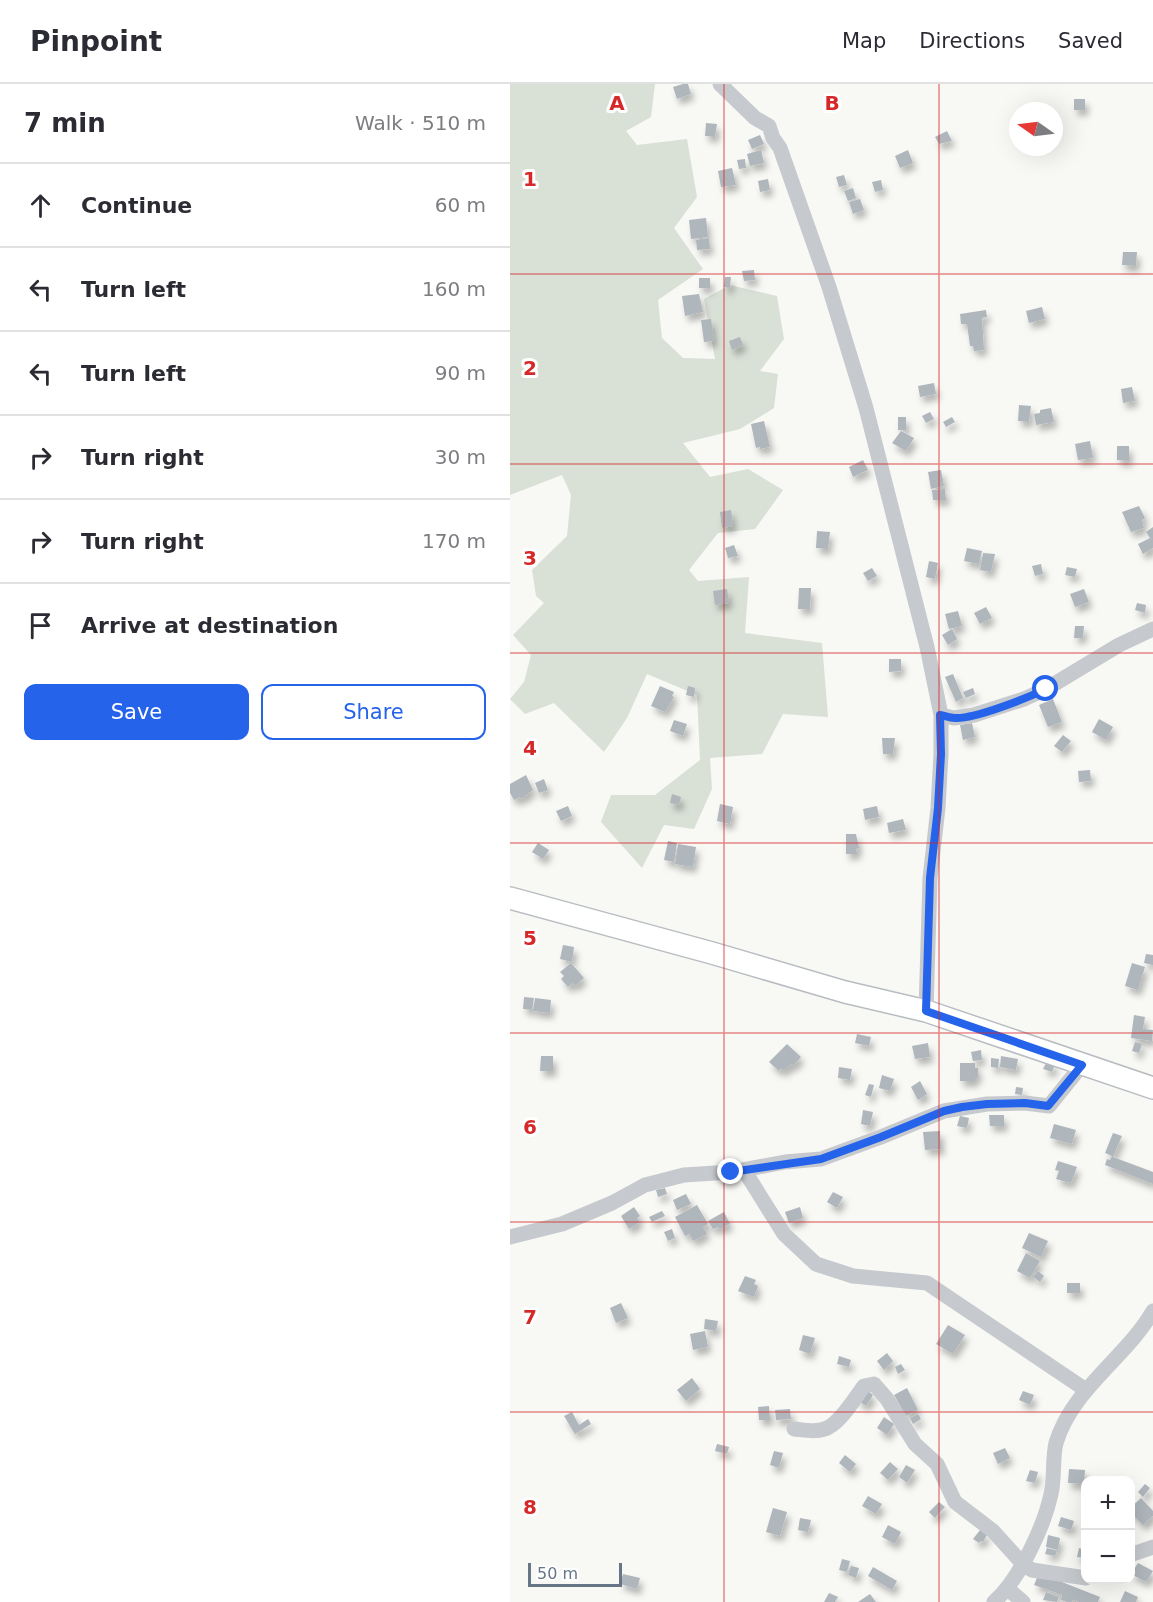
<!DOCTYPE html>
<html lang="en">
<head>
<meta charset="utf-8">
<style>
	:root { --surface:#fff; --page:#f7f7f7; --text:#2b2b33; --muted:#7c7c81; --line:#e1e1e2; --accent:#2563eb }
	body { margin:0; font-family:"DejaVu Sans",sans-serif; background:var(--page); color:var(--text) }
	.controls { position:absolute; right:18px; bottom:18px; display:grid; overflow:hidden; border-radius:12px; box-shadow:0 6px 24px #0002 }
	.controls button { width:54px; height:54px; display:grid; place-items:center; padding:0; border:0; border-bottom:2px solid var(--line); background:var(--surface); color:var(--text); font:30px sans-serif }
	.compass { position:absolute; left:499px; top:18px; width:54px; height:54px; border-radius:50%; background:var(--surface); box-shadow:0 6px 24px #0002; rotate:284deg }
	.scale { position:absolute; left:18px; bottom:15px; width:94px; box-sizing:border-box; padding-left:6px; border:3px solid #677687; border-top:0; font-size:16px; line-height:21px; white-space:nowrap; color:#677687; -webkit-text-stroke:4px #fff; paint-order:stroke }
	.stop { position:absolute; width:18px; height:18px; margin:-14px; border:4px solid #2563eb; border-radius:50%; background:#fff }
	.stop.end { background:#2563eb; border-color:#fff; box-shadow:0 2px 6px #0008 }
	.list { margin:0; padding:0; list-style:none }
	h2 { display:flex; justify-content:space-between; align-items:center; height:78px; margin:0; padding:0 24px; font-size:26px }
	h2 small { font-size:20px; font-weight:400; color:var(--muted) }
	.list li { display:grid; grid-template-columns:39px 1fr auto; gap:18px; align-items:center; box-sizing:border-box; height:84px; padding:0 24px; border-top:2px solid var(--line) }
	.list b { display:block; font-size:22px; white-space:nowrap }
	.list em { font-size:20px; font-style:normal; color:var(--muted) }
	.actions { display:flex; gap:12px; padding:18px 24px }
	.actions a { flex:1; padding:14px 0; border:2px solid var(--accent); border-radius:12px; text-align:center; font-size:21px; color:var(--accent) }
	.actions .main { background:var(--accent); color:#fff }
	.icon { flex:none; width:33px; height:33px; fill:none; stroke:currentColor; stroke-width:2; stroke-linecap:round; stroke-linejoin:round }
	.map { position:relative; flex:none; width:643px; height:1518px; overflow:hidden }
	header { display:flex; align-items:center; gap:36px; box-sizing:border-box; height:84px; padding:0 30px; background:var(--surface); border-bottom:2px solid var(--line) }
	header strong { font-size:28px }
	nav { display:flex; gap:33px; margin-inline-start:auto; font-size:21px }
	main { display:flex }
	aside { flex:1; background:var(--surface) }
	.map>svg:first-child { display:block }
</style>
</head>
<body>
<header>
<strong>Pinpoint</strong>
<nav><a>Map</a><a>Directions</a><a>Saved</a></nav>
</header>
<main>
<aside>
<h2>7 min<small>Walk · 510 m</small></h2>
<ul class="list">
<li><svg class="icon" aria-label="ahead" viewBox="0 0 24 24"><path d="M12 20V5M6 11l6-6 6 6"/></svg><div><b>Continue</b></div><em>60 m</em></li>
<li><svg class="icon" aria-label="left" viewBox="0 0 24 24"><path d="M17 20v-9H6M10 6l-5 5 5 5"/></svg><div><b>Turn left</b></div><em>160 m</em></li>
<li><svg class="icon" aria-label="left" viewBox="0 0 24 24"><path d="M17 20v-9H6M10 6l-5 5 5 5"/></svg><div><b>Turn left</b></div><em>90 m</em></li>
<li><svg class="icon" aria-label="right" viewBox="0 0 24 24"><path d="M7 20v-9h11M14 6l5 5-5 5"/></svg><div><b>Turn right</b></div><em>30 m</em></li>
<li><svg class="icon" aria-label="right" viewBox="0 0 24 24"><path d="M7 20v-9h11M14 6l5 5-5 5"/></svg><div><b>Turn right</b></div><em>170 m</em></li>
<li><svg class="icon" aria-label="arrive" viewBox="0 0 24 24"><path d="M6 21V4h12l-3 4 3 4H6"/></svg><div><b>Arrive at destination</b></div></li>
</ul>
<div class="actions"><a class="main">Save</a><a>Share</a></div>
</aside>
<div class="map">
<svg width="643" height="1518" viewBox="0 0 643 1518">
	<defs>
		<filter id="shadow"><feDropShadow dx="3.5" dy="6" stdDeviation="3" flood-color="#0004"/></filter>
	</defs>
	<rect width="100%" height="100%" fill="#f8f8f5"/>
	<!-- green -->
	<path fill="#d9e0d6" d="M0 0H145L141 33 116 47 127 61 177 55 187 113 164 144 193 185 148 216 152 254 173 274 205 275 194 215 220 201 267 212 274 255 250 287 268 290 264 324 230 345 173 359 200 393 238 385 273 406 245 445 208 449 179 486 188 497 239 493 235 549 312 559 318 633 273 630 252 670 200 674 202 705 184 745 154 741 132 784 91 738 101 711H145L190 676 187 611 137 590 117 634 94 668 44 619 15 630 0 615 14 598 21 571 3 551 34 519 26 512 22 486 57 452 61 411 52 391 0 411Z"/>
	<!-- building -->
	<path fill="#afb6bc" filter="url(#shadow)" d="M173 0H178L181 10 167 15 163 3Z
		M564 15H575V26H564Z
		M196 39 207 40 205 53 195 52Z
		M437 47 442 57 429 60 425 53Z
		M250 51 254 60 242 65 238 56Z
		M251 66 254 79 240 82 237 70Z
		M398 66 403 79 390 84 385 72Z
		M235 75 236 84 229 85 227 76Z
		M222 84 226 101 211 103 208 87Z
		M334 91 337 101 329 103 326 93Z
		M258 95 260 106 250 108 248 97Z
		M371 96 373 106 365 108 362 98Z
		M343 104 346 114 338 117 334 107Z
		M350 115 354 126 343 130 339 118Z
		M196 134 198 153 181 155 179 136Z
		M199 154 200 165 187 166 186 156Z
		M613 168H627L626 182 612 181Z
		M244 186 245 196 234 197 232 187Z
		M215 193H221L220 204 214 203Z
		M189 194H200V204H189Z
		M189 210 193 228 175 232 172 212Z
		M532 223 535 235 519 239 516 227Z
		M476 226 477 233 472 234 474 266 464 267 463 262H460L457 240H451L450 230Z
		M201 235 204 257 194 258 191 236Z
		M230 253 233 261 222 266 219 257Z
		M424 299 426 310 410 313 408 302Z
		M622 303 625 317 613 319 611 305Z
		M509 321 521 322 519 338 508 337Z
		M541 324 544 338 526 341 524 330 530 329V326Z
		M420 328 424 335 416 339 412 332Z
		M388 333H396V346H388Z
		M442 333 445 338 436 343 433 338Z
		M254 337 260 363 250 365V363L246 364 241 340Z
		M391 347 404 354 396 367 382 359Z
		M580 357 583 374 568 376 565 360Z
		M607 362H619V377L607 376Z
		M353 376 358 386 343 393 339 383Z
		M431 386 434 402 421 405 418 388Z
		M435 405 436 416H423L422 406Z
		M629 422 635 434 632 436 634 444 621 448 612 428Z
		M221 426 223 442 212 444 210 428Z
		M643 443V464L633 470 628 460 640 454 636 448Z
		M307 447 320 448 318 465 306 464Z
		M224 461 228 472 218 474 215 464Z
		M457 464 472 467 469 480 454 477Z
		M473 469 485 470 481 488 470 486Z
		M419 477 428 479 425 495 416 493Z
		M531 480 533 490 525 492 522 482Z
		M557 483 567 485 565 493 555 491Z
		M362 484 367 492 358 497 353 489Z
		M289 504H301L300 525H288Z
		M217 505 219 519 205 521 203 507Z
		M574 505 579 518 565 523 560 510Z
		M627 519 636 521 635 529 625 526Z
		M476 523 482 534 470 540 464 529Z
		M448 527 452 542 439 545 435 530Z
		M565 542H574L573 554H564Z
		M442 545 447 555 438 561 432 551Z
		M379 575H391V587L379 588Z
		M443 590 453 614 446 618 435 593Z
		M150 602 164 608 162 612 164 613 155 628 141 622Z
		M178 602 185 604 184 613 176 611Z
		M463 604 465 610 456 614 453 608Z
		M543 615 552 638 538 643 529 621Z
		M589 635 603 643 596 656 582 648Z
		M164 636 177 640 173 652 160 647Z
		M462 639 465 653 453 656 450 641Z
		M553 651 561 657 552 668 544 662Z
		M372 654H385L383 670H373Z
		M580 686 581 697 569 698 568 687Z
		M16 691 23 706 11 715 10 713 4 716 0 709V700Z
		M34 695 38 706 29 709 25 699Z
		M162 710 171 713 169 721 160 719Z
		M210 720 223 723 220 740 207 737Z
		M58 722 62 732 51 737 46 727Z
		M367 722 369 733 355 736 353 725Z
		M393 735 396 746 379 749 377 739Z
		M336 750H346L349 764 346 765 347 770H336Z
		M158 757 167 759 164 778 154 776Z
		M28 759 39 766 33 775 22 768Z
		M168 760 186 763 183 783 165 780Z
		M53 861 64 863 62 878 50 875Z
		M636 870 643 871V881L634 879Z
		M61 879 74 894 65 902 63 899 58 903 51 895 54 892 50 888Z
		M622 879 635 883 628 906 615 902Z
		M14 913 24 914 22 926 13 925Z
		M25 914 41 916 40 929 23 927Z
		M624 931 635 933 633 945 643 946 642 957 621 954Z
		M347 950 361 953 359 962 345 959Z
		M625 958 632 960 629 969 622 967Z
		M418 959 420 973 405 975 402 962Z
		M277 960 291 973 283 982 281 980 274 987 271 984 269 987 259 978Z
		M471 966 472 976 463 977 461 968Z
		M31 972H43V987H30Z
		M491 972 508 975 506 986 490 983Z
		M481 974 489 975 488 984 481 983Z
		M537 977 545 980 542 988 533 985Z
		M450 979H465V984H468V993H465V997H450Z
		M329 983 342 985 340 996 328 994Z
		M372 991 384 995 380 1007 369 1004Z
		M410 997 417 1010 408 1016 401 1003Z
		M359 1000 364 1001 361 1013 355 1011Z
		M506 1003 513 1004 512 1011 505 1010Z
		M353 1026 363 1028 360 1042 351 1040Z
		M479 1031H494V1042H480Z
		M450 1032 459 1034 457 1044 447 1042Z
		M544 1040 566 1046 562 1060 540 1054Z
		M430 1047 431 1065 415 1066 413 1048Z
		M603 1049 612 1052 603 1073 643 1088V1100L595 1081 597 1075 600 1076 602 1072 595 1069Z
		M548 1077 567 1083 561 1099 546 1095 549 1087 545 1086Z
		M155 1104 157 1110 148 1113 146 1106Z
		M323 1108 333 1113 327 1124 317 1118Z
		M176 1110 181 1120 167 1126 163 1116Z
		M187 1121 198 1140 193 1143 197 1150 183 1157 179 1150 175 1152 165 1133Z
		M124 1123 130 1132 127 1134 130 1138 119 1145 111 1132Z
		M290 1123 293 1134 279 1139 275 1128Z
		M152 1127 155 1132 142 1138 139 1133Z
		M214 1128 220 1140 210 1145 208 1143 203 1145 198 1137Z
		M162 1145 165 1154 158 1157 154 1148Z
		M519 1149 538 1157 531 1173 512 1164Z
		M516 1169 530 1177 520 1194 507 1187Z
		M528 1187 534 1192 530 1198 523 1193Z
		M235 1192 246 1196 244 1200 248 1202 244 1213 228 1207Z
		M557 1199H570V1209H557Z
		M111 1219 118 1234 106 1239 100 1224Z
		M195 1235 208 1237 206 1247 194 1245Z
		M438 1241 455 1251 443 1270 426 1260Z
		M195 1247 198 1263 183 1266 180 1250Z
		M293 1251 305 1254 300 1270 289 1266Z
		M377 1269 383 1277 374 1286 367 1277Z
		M329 1272 341 1276 339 1283 327 1280Z
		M391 1280 395 1286 388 1290 385 1283Z
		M182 1294 190 1305 176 1317 167 1306Z
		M354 1304 363 1311 356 1322 346 1315Z
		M397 1304 408 1326 396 1332 384 1311Z
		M513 1307 524 1311 520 1321 509 1316Z
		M259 1322 260 1336H249L248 1323Z
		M280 1325 281 1335 266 1336 265 1326Z
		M62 1328 69 1341 78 1335 81 1340 65 1350 54 1332Z
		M408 1330 411 1335 403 1340 400 1334Z
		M374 1333 384 1340 377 1351 367 1344Z
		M207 1360 219 1363 217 1370 205 1367Z
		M495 1364 500 1374 488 1380 483 1369Z
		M264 1367 273 1369 269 1384 260 1381Z
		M335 1371 346 1380 340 1388 329 1379Z
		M380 1378 388 1385 378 1396 370 1389Z
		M396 1381 405 1386 397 1399 389 1393Z
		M559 1385 575 1386 574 1400 558 1399Z
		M520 1386 528 1388 525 1399 516 1397Z
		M635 1400 640 1404 633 1413 628 1408Z
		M358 1412 372 1420 366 1430 352 1422Z
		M631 1414 643 1427V1432L633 1441 620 1428V1424Z
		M429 1418 435 1423 425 1434 419 1428Z
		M263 1424 277 1428 270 1452 256 1448Z
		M551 1433 564 1437 561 1446 548 1442Z
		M290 1434 301 1436 298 1448 288 1446Z
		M378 1441 391 1448 385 1460 372 1453Z
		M470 1446 477 1451 473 1458 471 1457 469 1459 463 1455Z
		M538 1451 550 1454 548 1466 536 1463Z
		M537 1464 547 1467 545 1472 535 1470Z
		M569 1464 576 1466V1474L567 1473Z
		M332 1475 340 1477 337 1488 329 1486Z
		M628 1479 643 1487 636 1498 621 1490Z
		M341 1482 349 1484 346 1494 338 1491Z
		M363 1483 387 1497 382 1506 358 1492Z
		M529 1489 590 1513 588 1518H569L563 1516 562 1518H557L551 1516 552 1511 524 1501Z
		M113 1490 130 1494 127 1505 110 1500Z
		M615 1507 628 1513 626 1518H610Z
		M536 1508 549 1513 547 1518 533 1516Z
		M319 1509 328 1513 325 1518H314Z
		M360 1510 366 1518H348Z"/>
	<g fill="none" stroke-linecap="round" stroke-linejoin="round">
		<!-- secondary casing -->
		<g stroke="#b8bdc2" stroke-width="24">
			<path id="secondary" d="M0 814 202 869 335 908 416 927 643 1004"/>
		</g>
		<!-- street -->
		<path stroke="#c6c9cd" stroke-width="15" d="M210 0 245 34 259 42 263 54 270 64 319 203 356 324 417 563 431 631V670L428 724 420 794 416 927
			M431 631 444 634 464 631 514 615 536 605 609 561 643 545
			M234 1086 274 1150 306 1180 343 1192 417 1199 576 1306
			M0 1153 52 1140 102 1119 135 1101 174 1091 221 1088 275 1078 311 1075 371 1053 434 1027 477 1020 515 1019 539 1022 572 981
			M284 1345C295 1346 309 1349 319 1343 332 1336 345 1314 354 1302L364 1300 377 1315 405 1360 427 1380 445 1418 483 1447 512 1479 522 1486 576 1494
			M620 1471 643 1463
			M498 1505 513 1518
			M484 1518C509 1496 534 1443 541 1410 545 1394 542 1375 546 1359 562 1305 616 1274 643 1227"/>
		<!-- secondary -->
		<use href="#secondary" stroke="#fff" stroke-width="21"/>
	</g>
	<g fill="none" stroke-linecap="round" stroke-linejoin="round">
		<!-- route -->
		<path stroke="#2563eb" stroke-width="8" d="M221 1088 311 1075 371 1053 434 1027 452 1023 477 1020 515 1019 538 1022 572 981 416 927 420 794 428 724 431 670 430 631C435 632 440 634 445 634 465 635 517 614 536 605"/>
	</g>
	<!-- grid -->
	<path fill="none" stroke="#d62828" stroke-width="1.5" stroke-opacity="0.55" d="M214 0V1518M429 0V1518M0 190H643M0 380H643M0 569H643M0 759H643M0 949H643M0 1138H643M0 1328H643"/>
	<g font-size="20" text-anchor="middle" font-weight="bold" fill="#d62828" stroke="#fff" stroke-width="6" stroke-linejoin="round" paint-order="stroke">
		<text x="107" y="26">A</text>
		<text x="322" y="26">B</text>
		<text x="20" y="102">1</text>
		<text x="20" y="291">2</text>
		<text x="20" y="481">3</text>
		<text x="20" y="671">4</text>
		<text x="20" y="861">5</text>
		<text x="20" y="1050">6</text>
		<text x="20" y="1240">7</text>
		<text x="20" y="1430">8</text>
	</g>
</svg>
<div class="controls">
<button>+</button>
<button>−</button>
</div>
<svg class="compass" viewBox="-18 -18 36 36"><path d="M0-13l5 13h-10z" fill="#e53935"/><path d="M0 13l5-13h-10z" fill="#7c7c81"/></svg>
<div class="scale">50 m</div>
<div class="stop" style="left:536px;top:605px"></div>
<div class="stop end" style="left:221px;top:1088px"></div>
</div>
</main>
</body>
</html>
